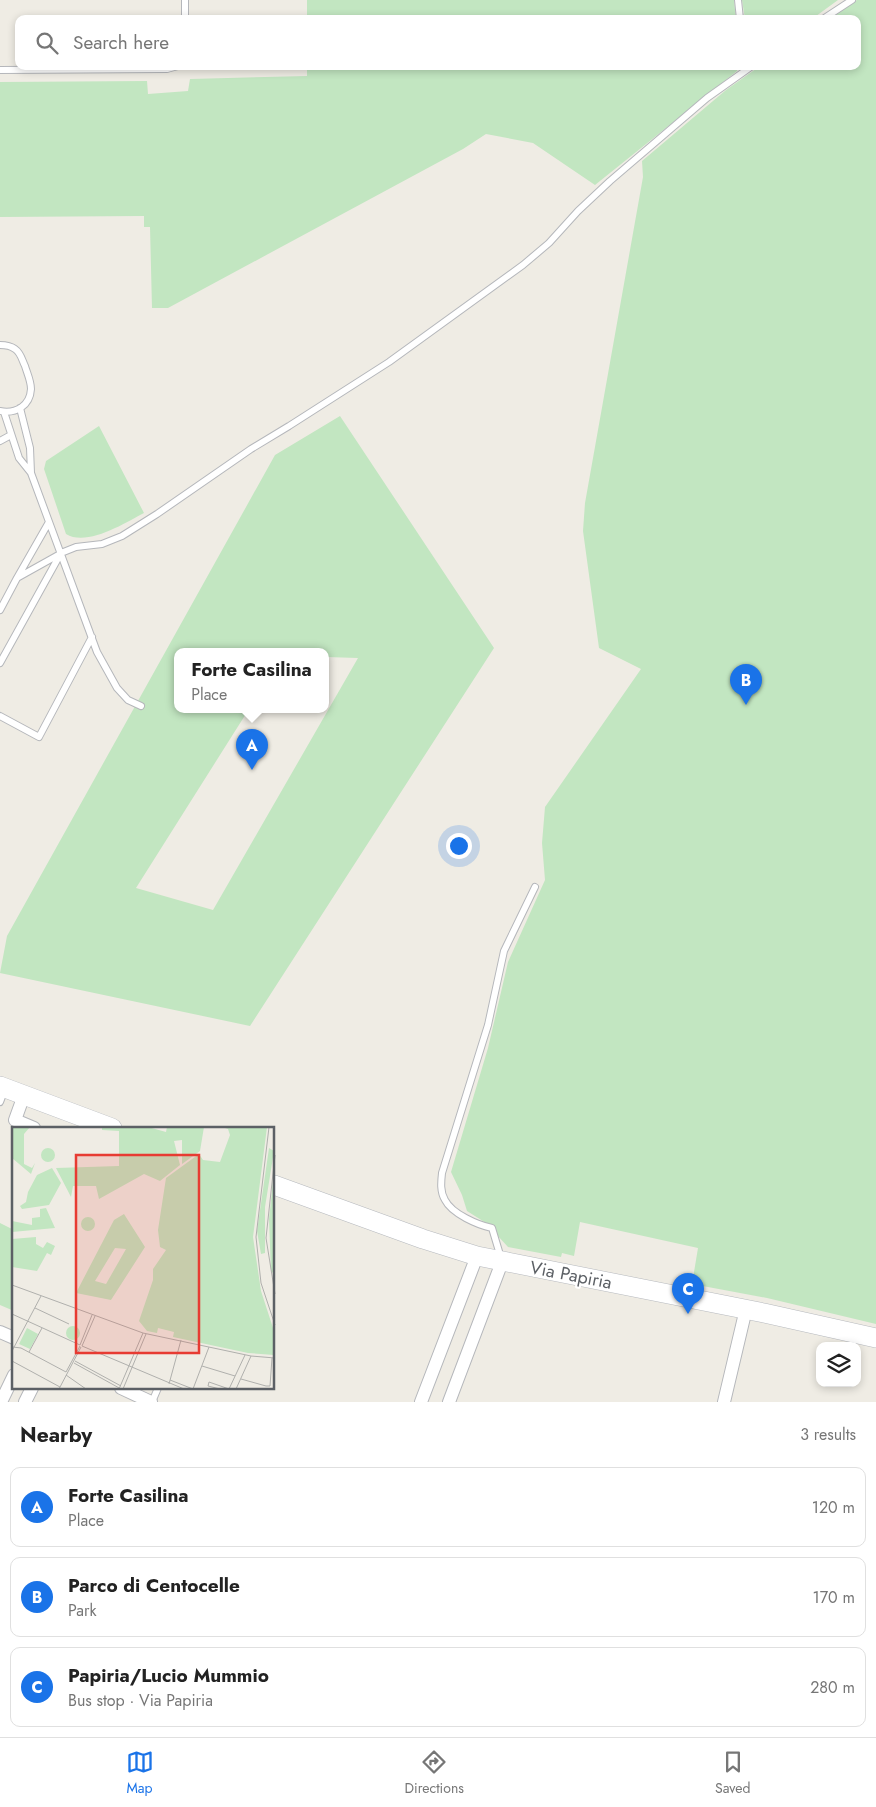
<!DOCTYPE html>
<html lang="en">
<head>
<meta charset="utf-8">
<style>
	:root { --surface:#fff; --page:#f6f6f6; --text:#222; --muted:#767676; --line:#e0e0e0; --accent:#1a73e8 }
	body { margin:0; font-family:Jost,sans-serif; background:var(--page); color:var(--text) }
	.controls { position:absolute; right:15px; bottom:15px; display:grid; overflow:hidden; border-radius:10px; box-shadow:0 2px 8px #0003 }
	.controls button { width:45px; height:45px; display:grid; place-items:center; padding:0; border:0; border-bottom:1px solid var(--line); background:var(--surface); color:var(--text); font:25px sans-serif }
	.you { position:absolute; left:458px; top:845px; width:18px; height:18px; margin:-12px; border:4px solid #fff; border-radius:50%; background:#1a73e8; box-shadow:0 0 0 8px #1a73e833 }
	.badge { display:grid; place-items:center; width:32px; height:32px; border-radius:50%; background:var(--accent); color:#fff; font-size:16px; font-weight:700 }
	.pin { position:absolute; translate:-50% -41px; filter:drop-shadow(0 1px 2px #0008) }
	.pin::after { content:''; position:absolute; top:26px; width:18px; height:15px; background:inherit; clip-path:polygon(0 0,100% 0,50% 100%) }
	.popup { position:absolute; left:174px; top:648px; width:155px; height:65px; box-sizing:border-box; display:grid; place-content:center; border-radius:10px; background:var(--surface); filter:drop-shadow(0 1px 4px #0005); font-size:16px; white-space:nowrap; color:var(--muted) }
	.popup b { font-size:19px; color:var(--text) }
	.popup::after { content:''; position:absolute; left:50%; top:100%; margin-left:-10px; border:10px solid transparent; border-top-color:var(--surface) }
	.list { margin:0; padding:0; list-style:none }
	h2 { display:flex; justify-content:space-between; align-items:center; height:65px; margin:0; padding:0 20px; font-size:21px }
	h2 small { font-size:16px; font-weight:400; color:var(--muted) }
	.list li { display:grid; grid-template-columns:32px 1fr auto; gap:15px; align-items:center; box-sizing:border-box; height:80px; margin:0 10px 10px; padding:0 10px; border:1px solid var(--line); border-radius:10px }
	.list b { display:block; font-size:19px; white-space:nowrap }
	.list p { margin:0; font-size:16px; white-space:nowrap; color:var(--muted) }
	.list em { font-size:16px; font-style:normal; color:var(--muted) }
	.icon { flex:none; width:28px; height:28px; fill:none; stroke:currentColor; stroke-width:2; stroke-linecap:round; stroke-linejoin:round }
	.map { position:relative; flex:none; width:876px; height:1402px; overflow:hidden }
	.search { position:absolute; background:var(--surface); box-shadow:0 2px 8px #0003; left:15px; right:15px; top:15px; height:55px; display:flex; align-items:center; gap:12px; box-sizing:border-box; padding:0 18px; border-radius:10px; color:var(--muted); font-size:19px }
	.sheet { height:335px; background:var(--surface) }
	nav { display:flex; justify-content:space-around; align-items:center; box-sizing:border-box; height:70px; border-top:1px solid var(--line); background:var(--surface); font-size:14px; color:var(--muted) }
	nav a { display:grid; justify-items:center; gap:2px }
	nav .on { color:var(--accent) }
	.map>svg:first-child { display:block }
</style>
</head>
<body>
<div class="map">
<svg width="876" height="1402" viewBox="0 0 876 1402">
	<rect width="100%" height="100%" fill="#efece4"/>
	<!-- green -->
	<path fill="#c2e6c1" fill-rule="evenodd" d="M307 0H734L736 19H307Z
		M742 0H838L812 19H745Z
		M857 0H876V1324L767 1298 692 1284 698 1248 580 1222 574 1256 562 1253 561 1257 508 1247 486 1223 467 1211 462 1195 451 1172 488 1048 508 962 545 880 542 843 545 807 641 669 599 648 583 531 585 503 643 177 642 161 726 90 760 66H857V19H830Z
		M307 66H738L737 71 595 185 533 143 486 134 463 149 168 308H152L150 227H144V216L0 217V82L147 81 148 94 188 91 190 79 307 76Z
		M340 416 494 648 250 1026 0 973 7 936 275 455ZM178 651H326V657L358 658 213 910 136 888 249 709H178Z
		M99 426 144 513C125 523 87 547 66 534L44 469 46 461Z
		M0 1223 12 1229 11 1233 14 1235V1311L0 1305Z"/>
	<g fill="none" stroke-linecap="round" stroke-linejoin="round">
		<!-- lane casing -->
		<g stroke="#b5b7bb" stroke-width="8">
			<path id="lane" d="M185 0V19
				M738 0 740 19
				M823 19 852 0
				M0 70 167 69 178 66
				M0 345C5 345 11 346 15 349 21 353 22 360 25 366 27 373 31 381 31 389 30 406 16 414 0 411
				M20 408 30 448 31 473
				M4 412 19 458 31 473 97 652 117 688 128 700 141 706
				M0 441 11 435
				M49 522 17 578 60 554
				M0 610 17 578
				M0 663 61 553 76 547 102 544 122 536 157 514 251 449 289 426 389 362 523 265 549 243 578 211 610 181 707 98 752 66
				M0 716 39 737 92 637
				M0 1102 5 1089
				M501 1258 492 1228C478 1225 452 1214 445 1200 440 1192 441 1182 442 1173L488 1025 504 951 535 887
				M152 1402 158 1388"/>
		</g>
		<!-- street casing -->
		<g stroke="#b5b7bb" stroke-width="14">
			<path id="street" d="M24 1095 15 1120 34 1128
				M0 1332 14 1338
				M121 1388 151 1402
				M1 1402 14 1375
				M25 1402 32 1388
				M421 1402 477 1256
				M449 1402 502 1262
				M724 1402 746 1309"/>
		</g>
		<!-- secondary casing -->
		<g stroke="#b6b9be" stroke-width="20">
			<path id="secondary" d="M0 1086 112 1128
				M274 1185 423 1239 477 1256 764 1313 876 1338"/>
		</g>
		<!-- lane -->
		<use href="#lane" stroke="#fff" stroke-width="6"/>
		<!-- street -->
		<use href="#street" stroke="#fff" stroke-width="12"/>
		<!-- secondary -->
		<use href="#secondary" stroke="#fff" stroke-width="19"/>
	</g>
	<g text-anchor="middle" stroke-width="4.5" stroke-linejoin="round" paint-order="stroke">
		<!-- street labels -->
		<g font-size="18" fill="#5c6065" stroke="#fff">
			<text transform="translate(571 1275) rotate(11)" y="6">Via Papiria</text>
		</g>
	</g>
	<!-- overview -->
	<g transform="translate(12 1127)">
		<rect width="262" height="262" fill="#efece4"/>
		<path d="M0 0H18L12 7V37L20 41 23 36 19 47 0 31ZM90 0H136L154 5 155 0H192L188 24 170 37V13L162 14 168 38 148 54 132 47 87 72 84 59H61L59 70 44 41 107 39V4L90 3ZM210 0H255L241 110 249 164 262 204V228L236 226 161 210 162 205 146 201 145 206 135 204 127 194 141 153V142L154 123 148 120 146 103 154 51 187 27 191 33 208 35 218 8 216 2ZM29 28a7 7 0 1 1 14 0a7 7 0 1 1-14 0ZM257 21 262 24 253 80V126L249 127 245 104ZM40 41 49 56 37 78 10 82 8 79 14 75 16 65 25 48ZM262 45V146L259 145 257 92ZM34 81 43 101 0 105V94L20 98V91L28 90V82ZM112 87 133 120 99 173 64 166 102 93ZM103 121 114 122 94 157 83 154ZM69 97a7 7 0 1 1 14 0a7 7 0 1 1-14 0ZM24 110V117L31 121 35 115 43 119 39 128 35 126 25 144 0 140V112ZM54 206a7 7 0 1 1 14 0a7 7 0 1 1-14 0ZM15 201 26 207 18 222 7 217Z" fill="#c2e6c1" fill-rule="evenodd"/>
		<path fill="none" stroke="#b0b0ad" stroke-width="1" d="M257 0 244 110 249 156 263 198M263 28 254 111 263 167M0 158 131 206 239 229 263 231M23 181 57 197M0 187 68 218M68 218 80 188M70 219 172 262M70 219 83 189M1 220 9 221 54 245M0 224 29 169M17 225 30 201M0 234 48 260M63 234 109 259M62 236 109 262M190 239 223 249M54 245 68 219M54 248 74 262M229 252 254 259M158 253 181 262M157 257 169 213M254 259H258L260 231M47 262 69 220M107 262 131 206M111 262 134 207M181 262 197 220M208 262 196 259 197 255 217 262M217 262 233 228M224 262 239 229"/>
		<path fill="#e73b32" fill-opacity="0.15" stroke="#e73b32" stroke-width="2.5" d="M64 28H187V226H64Z"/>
		<rect width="262" height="262" fill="none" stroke="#5c6065" stroke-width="2.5"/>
	</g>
</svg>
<div class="controls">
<button><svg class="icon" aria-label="layers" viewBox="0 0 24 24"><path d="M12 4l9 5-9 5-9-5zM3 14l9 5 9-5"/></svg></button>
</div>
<div class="you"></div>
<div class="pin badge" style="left:252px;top:770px">A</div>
<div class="popup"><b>Forte Casilina</b>Place</div>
<div class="pin badge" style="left:746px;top:705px">B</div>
<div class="pin badge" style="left:688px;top:1314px">C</div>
<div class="search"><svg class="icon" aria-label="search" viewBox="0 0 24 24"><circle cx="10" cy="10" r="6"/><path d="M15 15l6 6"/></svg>Search here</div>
</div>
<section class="sheet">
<h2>Nearby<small>3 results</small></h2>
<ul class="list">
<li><span class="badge">A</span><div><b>Forte Casilina</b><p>Place</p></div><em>120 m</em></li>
<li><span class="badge">B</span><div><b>Parco di Centocelle</b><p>Park</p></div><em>170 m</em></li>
<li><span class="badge">C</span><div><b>Papiria/Lucio Mummio</b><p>Bus stop · Via Papiria</p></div><em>280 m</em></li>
</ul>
</section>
<nav>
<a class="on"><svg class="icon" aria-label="map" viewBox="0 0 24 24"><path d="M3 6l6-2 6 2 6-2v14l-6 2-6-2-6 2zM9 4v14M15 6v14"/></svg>Map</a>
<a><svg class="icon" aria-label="directions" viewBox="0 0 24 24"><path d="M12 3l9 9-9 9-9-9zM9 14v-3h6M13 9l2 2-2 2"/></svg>Directions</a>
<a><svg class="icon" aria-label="saved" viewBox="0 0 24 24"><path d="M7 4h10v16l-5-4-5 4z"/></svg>Saved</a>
</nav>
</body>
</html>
